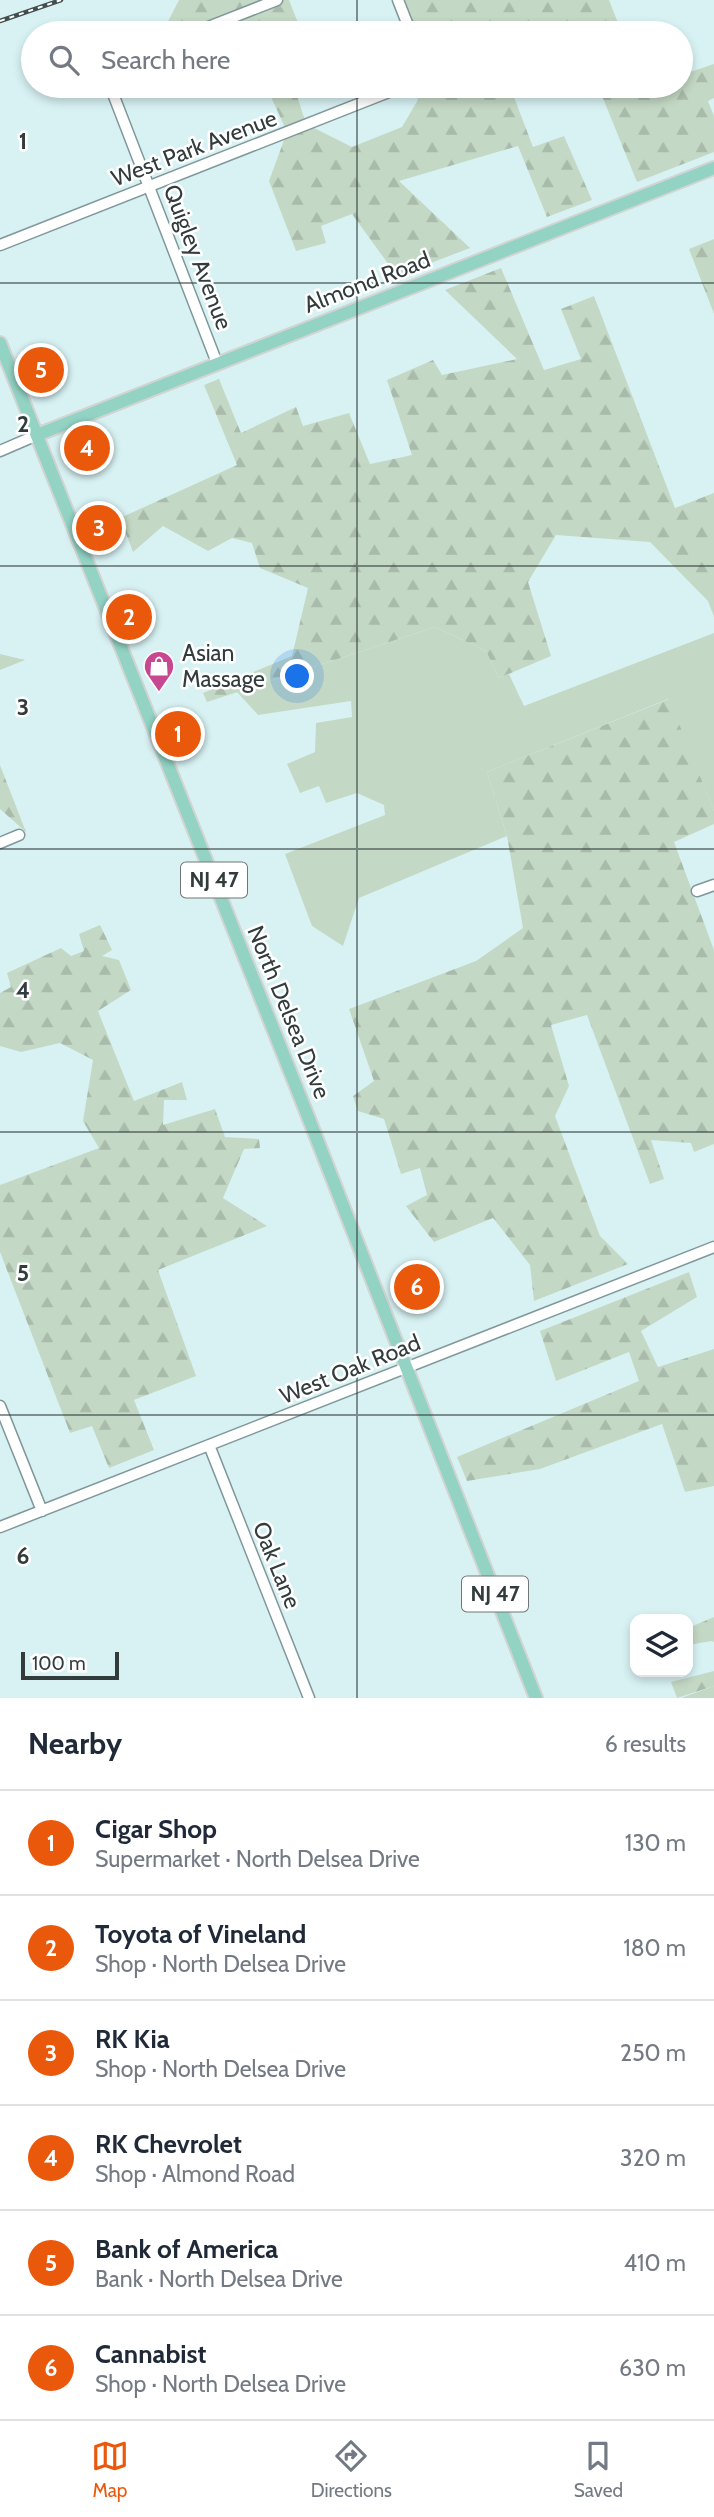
<!DOCTYPE html>
<html lang="en">
<head>
<meta charset="utf-8">
<style>
	:root { --surface:#fff; --page:#f2f2f3; --text:#1f2937; --muted:#747a83; --line:#e0e1e3; --accent:#ea580c }
	body { margin:0; font-family:Cabin,sans-serif; background:var(--page); color:var(--text) }
	.controls { position:absolute; right:21px; bottom:21px; display:grid; overflow:hidden; border-radius:14px; box-shadow:0 4px 10px #0003 }
	.controls button { width:63px; height:63px; display:grid; place-items:center; padding:0; border:0; border-bottom:2px solid var(--line); background:var(--surface); color:var(--text); font:35px sans-serif }
	.scale { position:absolute; left:21px; bottom:18px; width:98px; box-sizing:border-box; padding-left:7px; border:4px solid #323c3d; border-top:0; font-size:19px; line-height:24px; white-space:nowrap; color:#323c3d; -webkit-text-stroke:5px #fff; paint-order:stroke }
	.you { position:absolute; left:298px; top:677px; width:24px; height:24px; margin:-18px; border:5px solid #fff; border-radius:50%; background:#1a73e8; box-shadow:0 0 0 10px #1a73e833 }
	.badge { display:grid; place-items:center; width:46px; height:46px; border-radius:50%; background:var(--accent); color:#fff; font-size:23px; font-weight:700 }
	.pin { position:absolute; translate:-50% -50%; border:4px solid #fff; box-shadow:0 2px 7px #0006 }
	.list { margin:0; padding:0; list-style:none }
	h2 { display:flex; justify-content:space-between; align-items:center; height:91px; margin:0; padding:0 28px; font-size:30px }
	h2 small { font-size:23px; font-weight:400; color:var(--muted) }
	.list li { display:grid; grid-template-columns:46px 1fr auto; gap:21px; align-items:center; box-sizing:border-box; height:105px; padding:0 28px; border-top:2px solid var(--line) }
	.list b { display:block; font-size:26px; white-space:nowrap }
	.list p { margin:0; font-size:23px; white-space:nowrap; color:var(--muted) }
	.list em { font-size:23px; font-style:normal; color:var(--muted) }
	.icon { flex:none; width:38px; height:38px; fill:none; stroke:currentColor; stroke-width:2; stroke-linecap:round; stroke-linejoin:round }
	.map { position:relative; flex:none; width:714px; height:1698px; overflow:hidden }
	.search { position:absolute; background:var(--surface); box-shadow:0 4px 10px #0003; left:21px; right:21px; top:21px; height:77px; display:flex; align-items:center; gap:18px; box-sizing:border-box; padding:0 24px; border-radius:38px; color:var(--muted); font-size:26px }
	.sheet { height:721px; background:var(--surface) }
	nav { display:flex; justify-content:space-around; align-items:center; box-sizing:border-box; height:98px; border-top:2px solid var(--line); background:var(--surface); font-size:19px; color:var(--muted) }
	nav a { display:grid; justify-items:center; gap:4px }
	nav .on { color:var(--accent) }
	.map>svg:first-child { display:block }
</style>
</head>
<body>
<div class="map">
<svg width="714" height="1698" viewBox="0 0 714 1698">
	<defs>
		<pattern id="forest-firs" width="22" height="20" patternUnits="userSpaceOnUse" patternTransform="scale(1.75)"><rect width="22" height="20" fill="#c4d9c5"/><path d="M5 1l3.5 6h-7zM16 11l3.5 6h-7z" fill="#a9bbaa"/></pattern>
	</defs>
	<rect width="100%" height="100%" fill="#d8f2f4"/>
	<!-- green -->
	<path fill="#c4d9c5" d="M435 627 486 651 499 678 509 674 524 706 714 633V811L668 699 487 772 507 836 359 898 343 946 312 926 285 854 385 815 384 805 357 793 326 803 319 786 300 793 287 764 315 752 316 723 352 717 351 701 258 715 237 692Z
		M714 1686V1698H681Z"/>
	<!-- forest -->
	<path fill="url(#forest-firs)" d="M179 0H289L302 33H224L220 23 195 33H165L164 29Z
		M397 0H609L622 33H411Z
		M714 64V98L708 101 714 116V152L637 182 598 86H642L643 88 681 86V75Z
		M266 86H294L306 124 352 147 402 127 426 86H542L514 97 533 147 564 136 592 200 547 217 518 146 399 181 470 248 397 276 352 214 321 226 326 243 296 251 269 181 287 132Z
		M714 239V314L689 249Z
		M501 268 544 370 581 359 561 309 594 296 675 508 714 493V617L708 601 650 542 556 535 528 582 551 656 499 678 486 651 435 627 207 702 203 693 292 656 308 588 260 568 252 543 232 538 208 551 163 526 133 552 120 518 237 465 204 385 219 379 241 433 296 407 303 426 349 413 370 464 412 455 387 380 433 360 442 375 517 359 445 290Z
		M0 654 25 660 0 670Z
		M669 699 714 811V824L674 842 714 950V1144L694 1152 691 1143 651 1140 664 1179 650 1184 587 1015 551 1025 569 1086 555 1116 600 1236 628 1264 534 1301 530 1265 493 1218 434 1242 406 1206 427 1195 420 1168 401 1174 384 1119 358 1111 353 1096 374 1081 349 1009 476 961 523 928 507 836 487 772Z
		M0 765 26 832 0 809Z
		M100 925 112 950 102 956 119 960 131 990 98 1011 134 1101 182 1082 187 1100H164L163 1125 215 1109 225 1137 259 1139 260 1148 244 1149 223 1198 267 1226 158 1270 196 1376 134 1400 154 1450 109 1468 92 1426 70 1433 0 1252V1185L99 1148 83 1121 93 1060 60 1043 21 1052 0 1046V993L11 987 7 973 61 948 71 956 84 951 79 934Z
		M689 1272 697 1297 641 1331 658 1367 714 1349V1486L685 1492 662 1424 540 1469 467 1481 457 1457 639 1381 629 1352 556 1381 540 1331Z
		M714 1617V1642L712 1641 688 1645V1628Z
		M714 1671V1686L677 1698 671 1682Z"/>
	<g fill="none" stroke-linecap="round" stroke-linejoin="round">
		<!-- minor casing -->
		<g stroke="#80989a" stroke-width="13">
			<path id="minor" d="M398 0 411 33
				M193 33 277 0
				M110 86 217 363
				M0 245 404 86
				M0 451 37 435
				M0 843 19 835
				M697 891 714 885
				M0 1406 42 1511
				M209 1445 309 1698
				M0 1527 714 1247"/>
		</g>
		<!-- major casing -->
		<g stroke="#d2d4d4" stroke-width="16">
			<path id="major" d="M0 343 307 1114 536 1698
				M37 435 714 168"/>
		</g>
		<!-- minor -->
		<use href="#minor" stroke="#fff" stroke-width="10"/>
		<!-- major -->
		<use href="#major" stroke="#92d3c4" stroke-width="12"/>
		<!-- rail casing -->
		<g stroke="#434e4f" stroke-width="4.5">
			<path id="rail" d="M0 21 61 0"/>
		</g>
		<!-- rail -->
		<use href="#rail" stroke="#fff" stroke-width="2" stroke-dasharray="5" stroke-linecap="butt"/>
	</g>
	<!-- grid -->
	<path fill="none" stroke="#323c3d" stroke-width="2" stroke-opacity="0.55" d="M357 0V33M357 86V1698M0 283H714M0 566H714M0 849H714M0 1132H714M0 1415H714"/>
	<!-- icons -->
	<defs>
		<g id="shop-pin" transform="scale(1.575)"><path d="M0 17L-7.5 6A9.5 9.5 0 1 1 7.5 6Z" fill="#c84791" stroke="#fff"/><path d="M-5-2.5h2.3a2.7 3.5 0 0 1 5.4 0H5L5.5 6h-11ZM-1.5-2.5h3a1.5 2.3 0 0 0-3 0Z" fill="#fff"/></g>
	</defs>
	<g fill-rule="evenodd">
		<use href="#shop-pin" x="159" y="666"/>
	</g>
	<g text-anchor="middle" stroke-width="5" stroke-linejoin="round" paint-order="stroke">
		<!-- shield labels -->
		<g fill="#fff" stroke="#707677" stroke-width="2">
			<rect x="181" y="862.5" width="66" height="35" rx="5"/>
			<rect x="462" y="1576.5" width="66" height="35" rx="5"/>
		</g>
		<g font-size="21" font-weight="bold" fill="#323c3d">
			<text x="214" y="887">NJ 47</text>
			<text x="495" y="1601">NJ 47</text>
		</g>
		<!-- street labels -->
		<g font-size="23" fill="#323c3d" stroke="#fff">
			<text transform="translate(194 148) rotate(-21)" y="8">West Park Avenue</text>
			<text transform="translate(198 257) rotate(69)" y="8">Quigley Avenue</text>
			<text transform="translate(367 282) rotate(-21)" y="8">Almond Road</text>
			<text transform="translate(289 1012) rotate(68)" y="8">North Delsea Drive</text>
			<text transform="translate(350 1369) rotate(-22)" y="8">West Oak Road</text>
			<text transform="translate(277 1565) rotate(68)" y="8">Oak Lane</text>
		</g>
		<!-- poi labels -->
		<g font-size="23" fill="#323c3d" stroke="#fff" text-anchor="start">
			<text x="182" y="661">Asian<tspan x="182" dy="26">Massage</tspan></text>
		</g>
	</g>
	<g font-size="23" text-anchor="middle" font-weight="bold" fill="#323c3d" stroke="#fff" stroke-width="5" stroke-linejoin="round" paint-order="stroke">
		<text x="23" y="149">1</text>
		<text x="23" y="432">2</text>
		<text x="23" y="715">3</text>
		<text x="23" y="998">4</text>
		<text x="23" y="1281">5</text>
		<text x="23" y="1564">6</text>
	</g>
</svg>
<div class="controls">
<button><svg class="icon" aria-label="layers" viewBox="0 0 24 24"><path d="M12 4l9 5-9 5-9-5zM3 14l9 5 9-5"/></svg></button>
</div>
<div class="scale">100 m</div>
<div class="you"></div>
<div class="pin badge" style="left:178px;top:734px">1</div>
<div class="pin badge" style="left:129px;top:617px">2</div>
<div class="pin badge" style="left:99px;top:528px">3</div>
<div class="pin badge" style="left:87px;top:448px">4</div>
<div class="pin badge" style="left:41px;top:370px">5</div>
<div class="pin badge" style="left:417px;top:1287px">6</div>
<div class="search"><svg class="icon" aria-label="search" viewBox="0 0 24 24"><circle cx="10" cy="10" r="6"/><path d="M15 15l6 6"/></svg>Search here</div>
</div>
<section class="sheet">
<h2>Nearby<small>6 results</small></h2>
<ul class="list">
<li><span class="badge">1</span><div><b>Cigar Shop</b><p>Supermarket · North Delsea Drive</p></div><em>130 m</em></li>
<li><span class="badge">2</span><div><b>Toyota of Vineland</b><p>Shop · North Delsea Drive</p></div><em>180 m</em></li>
<li><span class="badge">3</span><div><b>RK Kia</b><p>Shop · North Delsea Drive</p></div><em>250 m</em></li>
<li><span class="badge">4</span><div><b>RK Chevrolet</b><p>Shop · Almond Road</p></div><em>320 m</em></li>
<li><span class="badge">5</span><div><b>Bank of America</b><p>Bank · North Delsea Drive</p></div><em>410 m</em></li>
<li><span class="badge">6</span><div><b>Cannabist</b><p>Shop · North Delsea Drive</p></div><em>630 m</em></li>
</ul>
</section>
<nav>
<a class="on"><svg class="icon" aria-label="map" viewBox="0 0 24 24"><path d="M3 6l6-2 6 2 6-2v14l-6 2-6-2-6 2zM9 4v14M15 6v14"/></svg>Map</a>
<a><svg class="icon" aria-label="directions" viewBox="0 0 24 24"><path d="M12 3l9 9-9 9-9-9zM9 14v-3h6M13 9l2 2-2 2"/></svg>Directions</a>
<a><svg class="icon" aria-label="saved" viewBox="0 0 24 24"><path d="M7 4h10v16l-5-4-5 4z"/></svg>Saved</a>
</nav>
</body>
</html>
